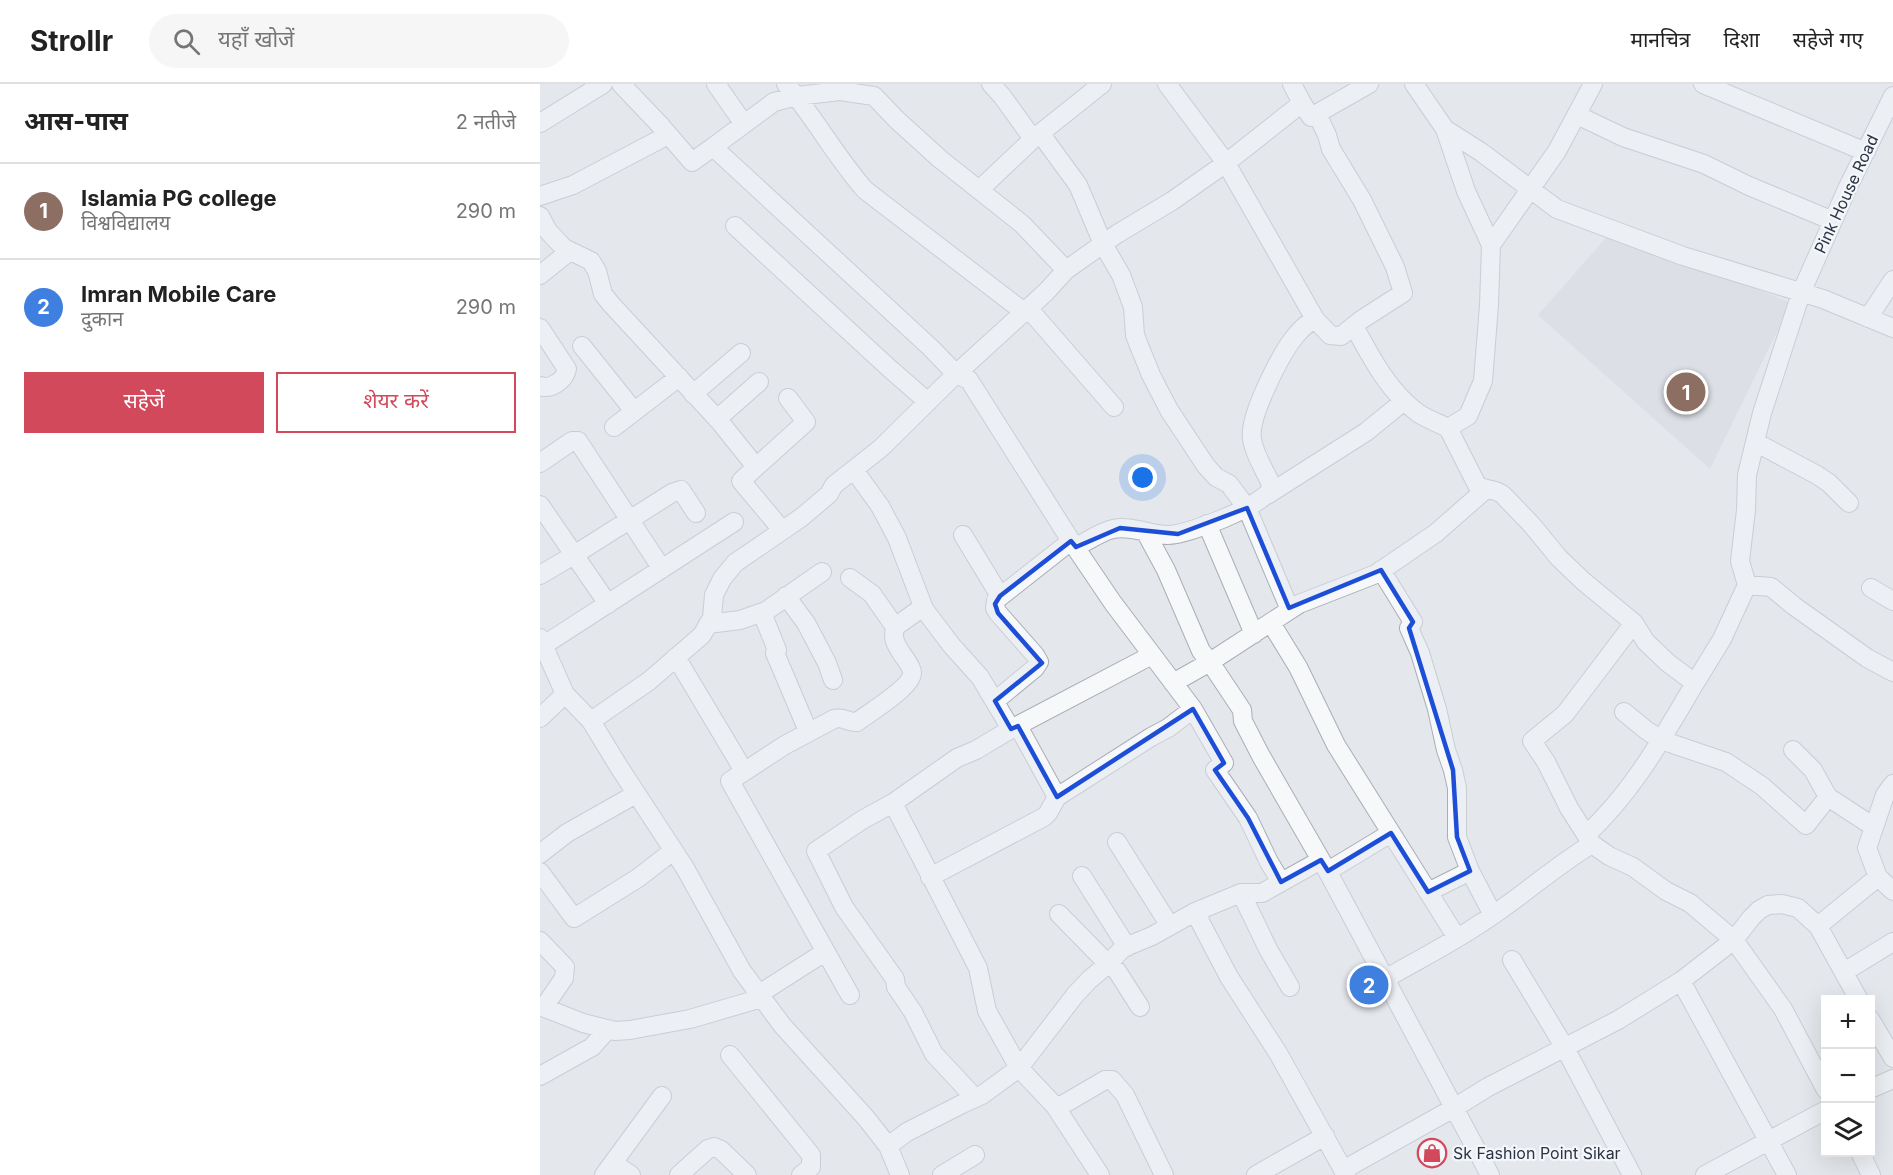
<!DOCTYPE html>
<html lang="hi">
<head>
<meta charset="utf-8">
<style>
	:root { --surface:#fff; --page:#f6f6f6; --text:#222; --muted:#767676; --line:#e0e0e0; --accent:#d1495b }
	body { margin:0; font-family:Inter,"Noto Sans Devanagari",sans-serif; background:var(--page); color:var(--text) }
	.controls { position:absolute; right:18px; bottom:18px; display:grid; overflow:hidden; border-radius:0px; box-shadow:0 6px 24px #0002 }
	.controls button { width:54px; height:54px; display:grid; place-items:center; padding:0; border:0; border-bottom:2px solid var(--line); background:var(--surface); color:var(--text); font:30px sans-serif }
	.you { position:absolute; left:603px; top:394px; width:21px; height:21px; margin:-15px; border:4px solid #fff; border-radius:50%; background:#1a73e8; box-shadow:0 0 0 9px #1a73e833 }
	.badge { display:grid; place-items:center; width:39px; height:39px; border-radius:50%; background:var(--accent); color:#fff; font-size:20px; font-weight:700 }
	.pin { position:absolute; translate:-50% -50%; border:3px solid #fff; box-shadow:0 2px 6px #0006 }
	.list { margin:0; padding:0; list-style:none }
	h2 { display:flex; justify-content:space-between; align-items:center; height:78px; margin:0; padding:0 24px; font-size:26px }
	h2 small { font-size:20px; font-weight:400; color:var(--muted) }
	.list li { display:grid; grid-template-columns:39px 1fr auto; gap:18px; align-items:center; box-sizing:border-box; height:96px; padding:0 24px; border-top:2px solid var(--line) }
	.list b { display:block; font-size:22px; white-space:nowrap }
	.list p { margin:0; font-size:20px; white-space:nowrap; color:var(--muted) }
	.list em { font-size:20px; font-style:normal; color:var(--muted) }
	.actions { display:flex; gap:12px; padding:18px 24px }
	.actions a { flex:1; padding:14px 0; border:2px solid var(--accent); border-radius:0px; text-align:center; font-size:21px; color:var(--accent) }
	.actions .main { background:var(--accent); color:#fff }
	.icon { flex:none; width:33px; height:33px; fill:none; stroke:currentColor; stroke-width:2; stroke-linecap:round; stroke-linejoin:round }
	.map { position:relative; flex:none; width:1353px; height:1091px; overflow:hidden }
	header { display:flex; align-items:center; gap:36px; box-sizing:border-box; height:84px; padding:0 30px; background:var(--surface); border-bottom:2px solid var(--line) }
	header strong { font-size:28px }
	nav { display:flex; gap:33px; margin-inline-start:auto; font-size:21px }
	.search { width:420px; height:54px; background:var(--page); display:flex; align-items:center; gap:15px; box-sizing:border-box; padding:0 21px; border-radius:33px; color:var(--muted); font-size:22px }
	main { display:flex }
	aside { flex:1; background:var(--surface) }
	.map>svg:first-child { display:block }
</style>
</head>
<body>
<header>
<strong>Strollr</strong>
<div class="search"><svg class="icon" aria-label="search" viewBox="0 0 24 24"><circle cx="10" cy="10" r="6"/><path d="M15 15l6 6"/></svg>यहाँ खोजें</div>
<nav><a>मानचित्र</a><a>दिशा</a><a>सहेजे गए</a></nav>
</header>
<main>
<aside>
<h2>आस-पास<small>2 नतीजे</small></h2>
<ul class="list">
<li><span class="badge" style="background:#8d6e63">1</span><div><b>Islamia PG college</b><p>विश्वविद्यालय</p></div><em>290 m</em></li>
<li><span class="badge" style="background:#3f7fe0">2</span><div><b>Imran Mobile Care</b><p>दुकान</p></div><em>290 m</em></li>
</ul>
<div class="actions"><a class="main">सहेजें</a><a>शेयर करें</a></div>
</aside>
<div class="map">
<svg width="1353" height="1091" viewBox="0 0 1353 1091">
	<rect width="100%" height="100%" fill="#e4e7ec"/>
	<!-- built -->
	<path fill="#d2d6de" d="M1073 146 1251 219 1170 385 998 231Z"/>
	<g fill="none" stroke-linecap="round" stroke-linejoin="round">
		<!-- minor casing -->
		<g stroke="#a9aeb7" stroke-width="20">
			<path id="minor" d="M81 0 121 42 152 78 173 63 391 264 416 290 429 296 531 457 573 519 653 625 684 679 675 686 708 734 729 778 741 798
				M176 0 204 40
				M246 0C275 34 296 73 325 106L484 228
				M451 0 462 12 493 55
				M627 0 686 79 775 235 790 251 801 252 821 236 863 209 855 183 822 116 791 65 787 51 777 30
				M752 0 762 19
				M1163 0 1326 68
				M1037 31 1083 53 1164 80 1209 102 1293 137
				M0 39 63 0
				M905 45 941 68 1017 125 1143 172 1283 215 1353 244
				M500 49 538 101 563 160 581 191 593 223 595 251 598 259 611 291 629 326 666 382 676 393 689 400 707 424 750 526
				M173 63 234 18 257 12 300 7 334 12 357 36 400 75 482 140 526 186
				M439 106 493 55 562 0
				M0 112 33 101 128 51
				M0 132 8 147 24 164 51 177 57 187 63 210 71 220 180 338 216 383 201 397 242 446
				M195 142 349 284 388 318
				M951 161 1017 67 1053 0
				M0 191 30 167
				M488 224 574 323
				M1328 234 1353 196
				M814 242C831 273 848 307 878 329 887 335 898 339 908 344L928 332 943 297 949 221 951 161 926 107 905 45 874 0
				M0 244 27 285C25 296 11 306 0 302
				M42 262 94 327
				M153 310 201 269
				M177 335 219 298
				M74 343 139 293
				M908 344 937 401C945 407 955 404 963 411L991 440 1019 474 1043 497 1094 539 1106 558 1128 579 1155 599 1182 555 1207 501 1200 477 1206 426 1207 391 1222 329 1261 209 1307 105 1353 12
				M1215 358 1277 391 1289 399 1309 419
				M0 379 29 359 32 357H38L122 485
				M216 383 266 338 248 314
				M314 386 340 422 357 454 384 525 412 562 440 593 471 645
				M727 411 826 348 864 317
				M0 421 68 520
				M667 440 714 550
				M606 449 626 486 661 567 670 578 702 626 703 637 721 672 789 790 950 1091
				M423 451 460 512
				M536 463C548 457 560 448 573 445 591 441 610 451 628 451 648 451 722 422 731 405L730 398C724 385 714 370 712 355 708 333 742 267 757 250 762 244 768 239 775 235
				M841 486 873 538 869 544 880 569 897 625 906 666 913 686 917 704V753L930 787 888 808
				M0 491 34 471 132 409 141 406 156 429
				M310 494 332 510 355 543
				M1207 501 1231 503 1254 522 1327 574 1353 588
				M1331 504 1353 517
				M246 512 266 539 287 579 293 596
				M222 529 237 566 235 569 268 647
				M731 539 758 583 796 661 917 854
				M1094 539 1025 630 992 657 1006 678 1029 724 1052 760 1069 772 1093 783 1126 807 1150 819 1194 856 1243 925 1286 1006
				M168 540 200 536 226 527 282 488
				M0 554 25 610 51 637 79 683 145 784 202 887 242 941 326 1034 348 1062 360 1091
				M4 561 194 438
				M612 571 471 645 436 666 417 674 353 719 438 884 447 927 479 984 515 1022 524 1020 565 996H572L585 1011 624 1091
				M136 573 204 687
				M633 599 670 578 759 520 836 490 896 449 945 406
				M455 617 495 584 499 578 495 571 458 529 455 524 456 516 531 457
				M1084 628 1106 646 1121 656 1186 678 1222 702 1266 741 1288 713 1334 743
				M0 634 25 610
				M51 637 109 597 162 551 172 534 174 511 182 495 195 479 262 433 289 410 294 401 341 364 416 290 506 208 526 186 577 150 632 117 686 79 762 19 771 33 829 0
				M478 642 517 713 611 653 628 644 653 625
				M1253 666 1273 686 1288 713
				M1353 700 1345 711 1327 764 1338 793 1353 807
				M353 719 322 736 276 767 304 823 355 895 356 903 373 928 394 970 435 1014
				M1046 751C1093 708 1123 653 1155 599
				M577 758 630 842
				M0 770 27 749 96 710
				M788 787 851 749
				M930 787 953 831
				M0 788 34 834 98 794 133 767
				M542 792 587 863
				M390 793 504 733 508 729 517 713
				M701 809 728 865 750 903
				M655 828 689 893 738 969 806 1091
				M1278 842 1338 793
				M0 857 25 883 24 894 4 923
				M972 876 1025 964 1092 1091
				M1304 888 1353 858
				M845 895C876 877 908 861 938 841 978 816 1012 784 1052 760
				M1141 897 1247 1091
				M219 910 285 868
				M310 911 190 697 245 661 294 635C303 632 309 639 317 638 329 629 372 603 372 589 372 583 367 577 364 573 356 561 352 556 355 543L383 523
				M0 922 43 939 75 947 90 946 150 935 222 914
				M600 923 577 887 568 880 583 864 612 852 655 828 701 809H722L781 776
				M1330 935 1353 974
				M190 971 271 1071V1083L261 1091
				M0 992 52 963 68 945
				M1330 1005 1353 995
				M515 1022 560 1091
				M348 1062 367 1048 422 1020 442 1011 479 984 535 911 549 896 568 880 519 830
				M1320 1068 1331 1091
				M73 1079 91 1091
				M803 1086 914 1024 948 1003 1078 936 1141 897 1194 856 1211 834 1219 826 1228 821 1242 820 1258 824 1278 842 1319 916
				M64 1091 122 1012
				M139 1091 168 1065 174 1063 181 1066 207 1091
				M402 1091 435 1071
				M716 1091 785 1052
				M1165 1091 1286 1026"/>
		</g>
		<!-- minor -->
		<use href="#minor" stroke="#f7f8fa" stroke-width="18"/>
	</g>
	<!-- marked area -->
	<path d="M0 0H1353V1091H0ZM707 424 749 524 841 486 873 538 869 544 913 686 917 753 930 787 888 808 851 749 788 787 781 776 741 798 708 734 675 686 684 679 653 625 517 713 478 642 471 645 455 617 502 579 458 529 455 520 460 512 531 457 536 463 580 444 638 450Z" fill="#e4e7ec" fill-opacity=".55" fill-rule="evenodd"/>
	<path fill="none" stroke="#1d4ed8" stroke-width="4.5" stroke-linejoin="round" d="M707 424 749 524 841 486 873 538 869 544 913 686 917 753 930 787 888 808 851 749 788 787 781 776 741 798 708 734 675 686 684 679 653 625 517 713 478 642 471 645 455 617 502 579 458 529 455 520 460 512 531 457 536 463 580 444 638 450Z"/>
	<!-- icons -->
	<defs>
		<g id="shop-ring" transform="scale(1.5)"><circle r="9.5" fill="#f4f6f9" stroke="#d1495b" stroke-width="1.5"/><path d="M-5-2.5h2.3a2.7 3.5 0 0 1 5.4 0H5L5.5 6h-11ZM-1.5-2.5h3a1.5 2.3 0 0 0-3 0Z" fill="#d1495b"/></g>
	</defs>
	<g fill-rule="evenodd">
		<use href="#shop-ring" x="892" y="1069"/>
	</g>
	<g text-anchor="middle" stroke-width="4.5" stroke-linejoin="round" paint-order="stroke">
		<!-- street labels -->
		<g font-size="16" fill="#2b3445" stroke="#f4f6f9">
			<text transform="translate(1306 110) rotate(-65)" y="6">Pink House Road</text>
		</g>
		<!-- poi labels -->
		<g font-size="16" fill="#2b3445" stroke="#f4f6f9" text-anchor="start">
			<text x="913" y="1075">Sk Fashion Point Sikar</text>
		</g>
	</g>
</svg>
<div class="controls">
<button>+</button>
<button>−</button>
<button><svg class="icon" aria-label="layers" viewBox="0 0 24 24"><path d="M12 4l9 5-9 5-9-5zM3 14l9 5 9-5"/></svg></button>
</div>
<div class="you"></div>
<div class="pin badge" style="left:1146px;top:308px;background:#8d6e63">1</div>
<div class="pin badge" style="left:829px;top:901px;background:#3f7fe0">2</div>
</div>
</main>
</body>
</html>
